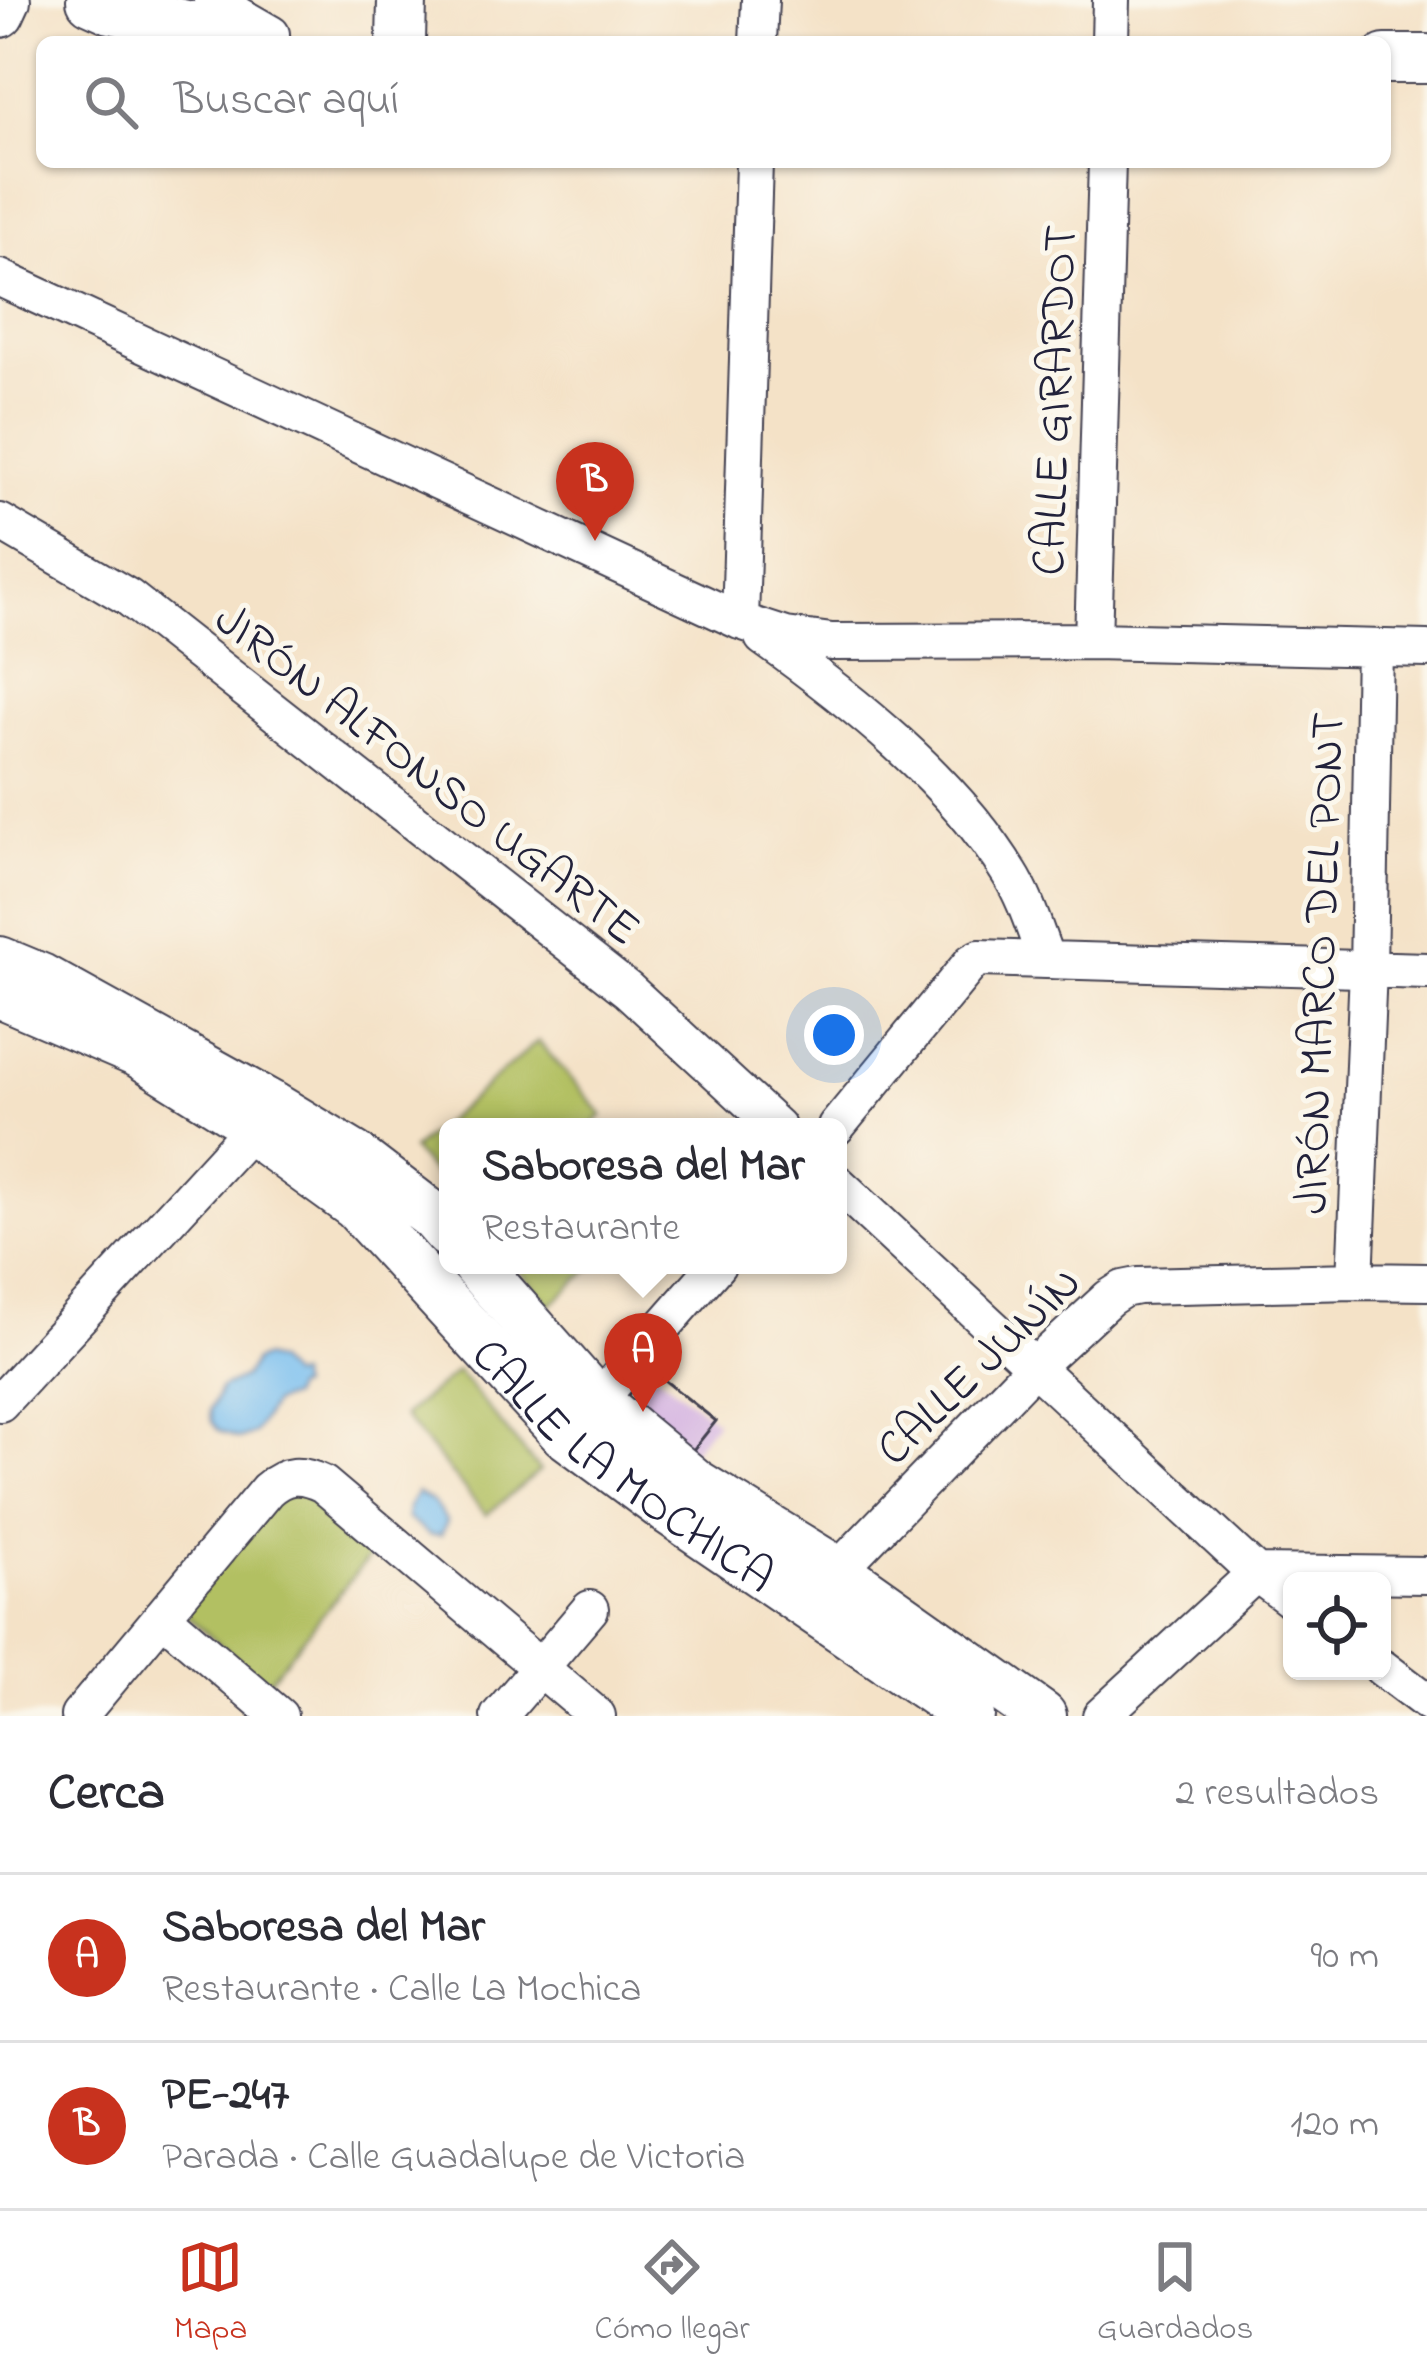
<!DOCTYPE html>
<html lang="es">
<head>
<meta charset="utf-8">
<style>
	:root { --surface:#fff; --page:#f2f2f3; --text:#2b2b33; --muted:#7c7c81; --line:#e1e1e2; --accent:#c8321e }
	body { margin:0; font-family:"Indie Flower",sans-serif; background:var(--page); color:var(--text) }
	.controls { position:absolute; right:36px; bottom:36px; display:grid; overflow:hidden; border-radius:18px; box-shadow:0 3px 9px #0004 }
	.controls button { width:108px; height:108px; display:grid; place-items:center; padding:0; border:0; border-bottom:3px solid var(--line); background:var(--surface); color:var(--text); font:60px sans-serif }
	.you { position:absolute; left:834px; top:1035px; width:42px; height:42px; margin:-30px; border:9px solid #fff; border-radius:50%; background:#1a73e8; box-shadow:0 0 0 18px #1a73e833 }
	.badge { display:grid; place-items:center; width:78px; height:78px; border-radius:50%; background:var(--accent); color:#fff; font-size:39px; font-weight:700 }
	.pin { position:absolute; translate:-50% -99px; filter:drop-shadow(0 3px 6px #0008) }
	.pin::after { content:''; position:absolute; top:63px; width:42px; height:36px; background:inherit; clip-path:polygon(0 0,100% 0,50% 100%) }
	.popup { position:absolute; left:439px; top:1118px; width:408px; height:156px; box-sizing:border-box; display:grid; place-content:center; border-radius:18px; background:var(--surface); filter:drop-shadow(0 3px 9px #0005); font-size:39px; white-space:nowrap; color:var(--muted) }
	.popup b { font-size:45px; color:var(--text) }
	.popup::after { content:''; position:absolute; left:50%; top:100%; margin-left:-24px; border:24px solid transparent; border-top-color:var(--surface) }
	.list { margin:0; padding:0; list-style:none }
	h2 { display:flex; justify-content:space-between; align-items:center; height:156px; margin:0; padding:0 48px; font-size:51px }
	h2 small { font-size:39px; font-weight:400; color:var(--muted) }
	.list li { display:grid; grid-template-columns:78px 1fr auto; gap:36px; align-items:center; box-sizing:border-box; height:168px; padding:0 48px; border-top:3px solid var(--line) }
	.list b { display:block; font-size:45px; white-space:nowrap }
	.list p { margin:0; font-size:39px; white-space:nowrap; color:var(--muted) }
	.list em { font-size:39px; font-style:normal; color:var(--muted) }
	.icon { flex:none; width:66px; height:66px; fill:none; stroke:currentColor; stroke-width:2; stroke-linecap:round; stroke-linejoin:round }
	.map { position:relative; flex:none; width:1427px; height:1716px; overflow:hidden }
	.search { position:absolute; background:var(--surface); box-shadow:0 3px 9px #0004; left:36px; right:36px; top:36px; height:132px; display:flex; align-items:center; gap:30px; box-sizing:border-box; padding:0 42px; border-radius:18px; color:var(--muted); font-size:45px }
	.sheet { height:492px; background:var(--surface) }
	nav { display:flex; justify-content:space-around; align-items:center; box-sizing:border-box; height:168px; border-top:3px solid var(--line); background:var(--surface); font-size:33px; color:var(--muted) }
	nav a { display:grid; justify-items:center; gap:6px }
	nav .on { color:var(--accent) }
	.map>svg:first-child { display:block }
</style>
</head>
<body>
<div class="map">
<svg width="1427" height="1716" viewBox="0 0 1427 1716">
	<rect width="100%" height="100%" fill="#fbf7ec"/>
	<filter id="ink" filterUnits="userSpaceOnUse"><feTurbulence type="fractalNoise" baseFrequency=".00833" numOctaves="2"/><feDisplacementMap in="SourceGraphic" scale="24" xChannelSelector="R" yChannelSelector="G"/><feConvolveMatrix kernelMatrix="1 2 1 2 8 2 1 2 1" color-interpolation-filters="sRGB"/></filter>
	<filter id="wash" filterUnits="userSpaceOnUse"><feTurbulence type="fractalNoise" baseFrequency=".004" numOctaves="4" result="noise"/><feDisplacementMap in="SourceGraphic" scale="48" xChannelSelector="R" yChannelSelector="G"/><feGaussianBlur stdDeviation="2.7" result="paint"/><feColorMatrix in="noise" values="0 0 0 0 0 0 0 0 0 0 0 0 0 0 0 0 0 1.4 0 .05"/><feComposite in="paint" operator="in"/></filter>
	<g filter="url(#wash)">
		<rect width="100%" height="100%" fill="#f4e2c7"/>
		<!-- green -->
		<path fill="#b2c062" stroke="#6a714e" stroke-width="3" d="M538 1041 603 1115 590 1127H448V1190L412 1150Z
			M514 1265H595L550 1305Z
			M457 1371 540 1471 486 1515 403 1416Z
			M298 1488 373 1552 266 1684 180 1610 279 1493Z"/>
		<!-- water -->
		<path fill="#78beef" stroke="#4d7095" stroke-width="3" d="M262 1358 274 1361 290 1377 297 1376 298 1388 293 1389 290 1397 273 1403 254 1433 239 1439 219 1431 212 1422 210 1410 221 1388 244 1377 254 1361Z
			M417 1493 433 1502 447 1522 441 1535H429L407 1518 408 1507Z"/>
		<g id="blocks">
			<!-- building -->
			<path fill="#d1ade0" d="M654 1372 716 1421 689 1455 640 1415 635 1396Z"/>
		</g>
	</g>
	<g filter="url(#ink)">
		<use href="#blocks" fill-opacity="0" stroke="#423f50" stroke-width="3"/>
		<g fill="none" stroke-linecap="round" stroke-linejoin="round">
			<!-- street casing -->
			<g stroke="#423f50" stroke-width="40">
				<path id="street" d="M212 0 271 34
					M758 42 760 0
					M1110 42 1111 0
					M0 278 740 621 786 636 832 642 1093 641 1427 649
					M0 522 128 597 628 990 777 1127
					M740 621 754 162
					M763 637C850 699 954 781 1010 874 1026 899 1035 931 1046 959
					M1093 641 1107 162
					M0 1000 137 1059 251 1130 0 1403
					M836 1127 972 962 979 958 1427 971
					M838 1184 1256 1573 1292 1600
					M1355 1281 1368 969 1374 648
					M597 1402 717 1265
					M837 1571 1033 1368 1109 1298 1123 1289 1138 1286 1355 1281 1427 1282
					M162 1616 279 1716
					M1382 1668 1427 1702
					M79 1716 267 1490C285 1474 300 1473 323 1484L597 1716
					M499 1716 590 1609
					M1101 1716 1256 1573 1427 1575"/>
			</g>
			<!-- secondary casing -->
			<g stroke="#423f50" stroke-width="52">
				<g id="secondary">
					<path d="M91 0 111 9 266 42"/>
					<path d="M0 13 6 0"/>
					<path d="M401 42 402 0"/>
					<path d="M1385 59H1427"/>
					<path d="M0 961 41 978 272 1106 353 1155 434 1217 448 1233"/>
					<path id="s1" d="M251 1130 356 1206 564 1433 671 1512 970 1716"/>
					<path d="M476 1265 597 1402 696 1484 837 1571 1042 1716"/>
				</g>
			</g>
			<!-- street -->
			<use href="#street" stroke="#fff" stroke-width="36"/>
			<!-- secondary -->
			<use href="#secondary" stroke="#fff" stroke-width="48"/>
		</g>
	</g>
	<g text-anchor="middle" stroke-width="10" stroke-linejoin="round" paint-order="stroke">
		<!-- street labels -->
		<g font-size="48" fill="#22223b" stroke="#fbf7ec">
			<text transform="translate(1052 400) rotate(-88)" y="17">CALLE GIRARDOT</text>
			<text transform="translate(429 772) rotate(38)" y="17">JIRÓN ALFONSO UGARTE</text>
			<text transform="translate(1317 963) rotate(-88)" y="17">JIRÓN MARCO DEL PONT</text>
			<text transform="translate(977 1364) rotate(-44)" y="17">CALLE JUNÍN</text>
			<text dy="17" stroke="none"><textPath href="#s1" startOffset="504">CALLE LA MOCHICA</textPath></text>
		</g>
	</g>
</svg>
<div class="controls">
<button><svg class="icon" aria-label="locate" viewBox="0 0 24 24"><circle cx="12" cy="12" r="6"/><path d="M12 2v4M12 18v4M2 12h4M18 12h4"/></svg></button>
</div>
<div class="you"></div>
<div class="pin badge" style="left:643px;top:1412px">A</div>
<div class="popup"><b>Saboresa del Mar</b>Restaurante</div>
<div class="pin badge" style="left:595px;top:541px">B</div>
<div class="search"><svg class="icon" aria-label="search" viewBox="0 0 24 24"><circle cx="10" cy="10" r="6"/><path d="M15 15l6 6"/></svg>Buscar aquí</div>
</div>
<section class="sheet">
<h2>Cerca<small>2 resultados</small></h2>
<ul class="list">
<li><span class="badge">A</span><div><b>Saboresa del Mar</b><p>Restaurante · Calle La Mochica</p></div><em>90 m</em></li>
<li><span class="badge">B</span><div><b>PE-247</b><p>Parada · Calle Guadalupe de Victoria</p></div><em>120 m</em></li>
</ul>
</section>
<nav>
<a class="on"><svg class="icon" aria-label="map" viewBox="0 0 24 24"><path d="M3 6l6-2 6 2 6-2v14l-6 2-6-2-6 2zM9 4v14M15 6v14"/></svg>Mapa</a>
<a><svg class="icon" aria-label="directions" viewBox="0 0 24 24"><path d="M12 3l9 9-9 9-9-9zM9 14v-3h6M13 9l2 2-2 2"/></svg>Cómo llegar</a>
<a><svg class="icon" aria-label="saved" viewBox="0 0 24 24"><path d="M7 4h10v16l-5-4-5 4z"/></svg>Guardados</a>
</nav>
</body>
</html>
